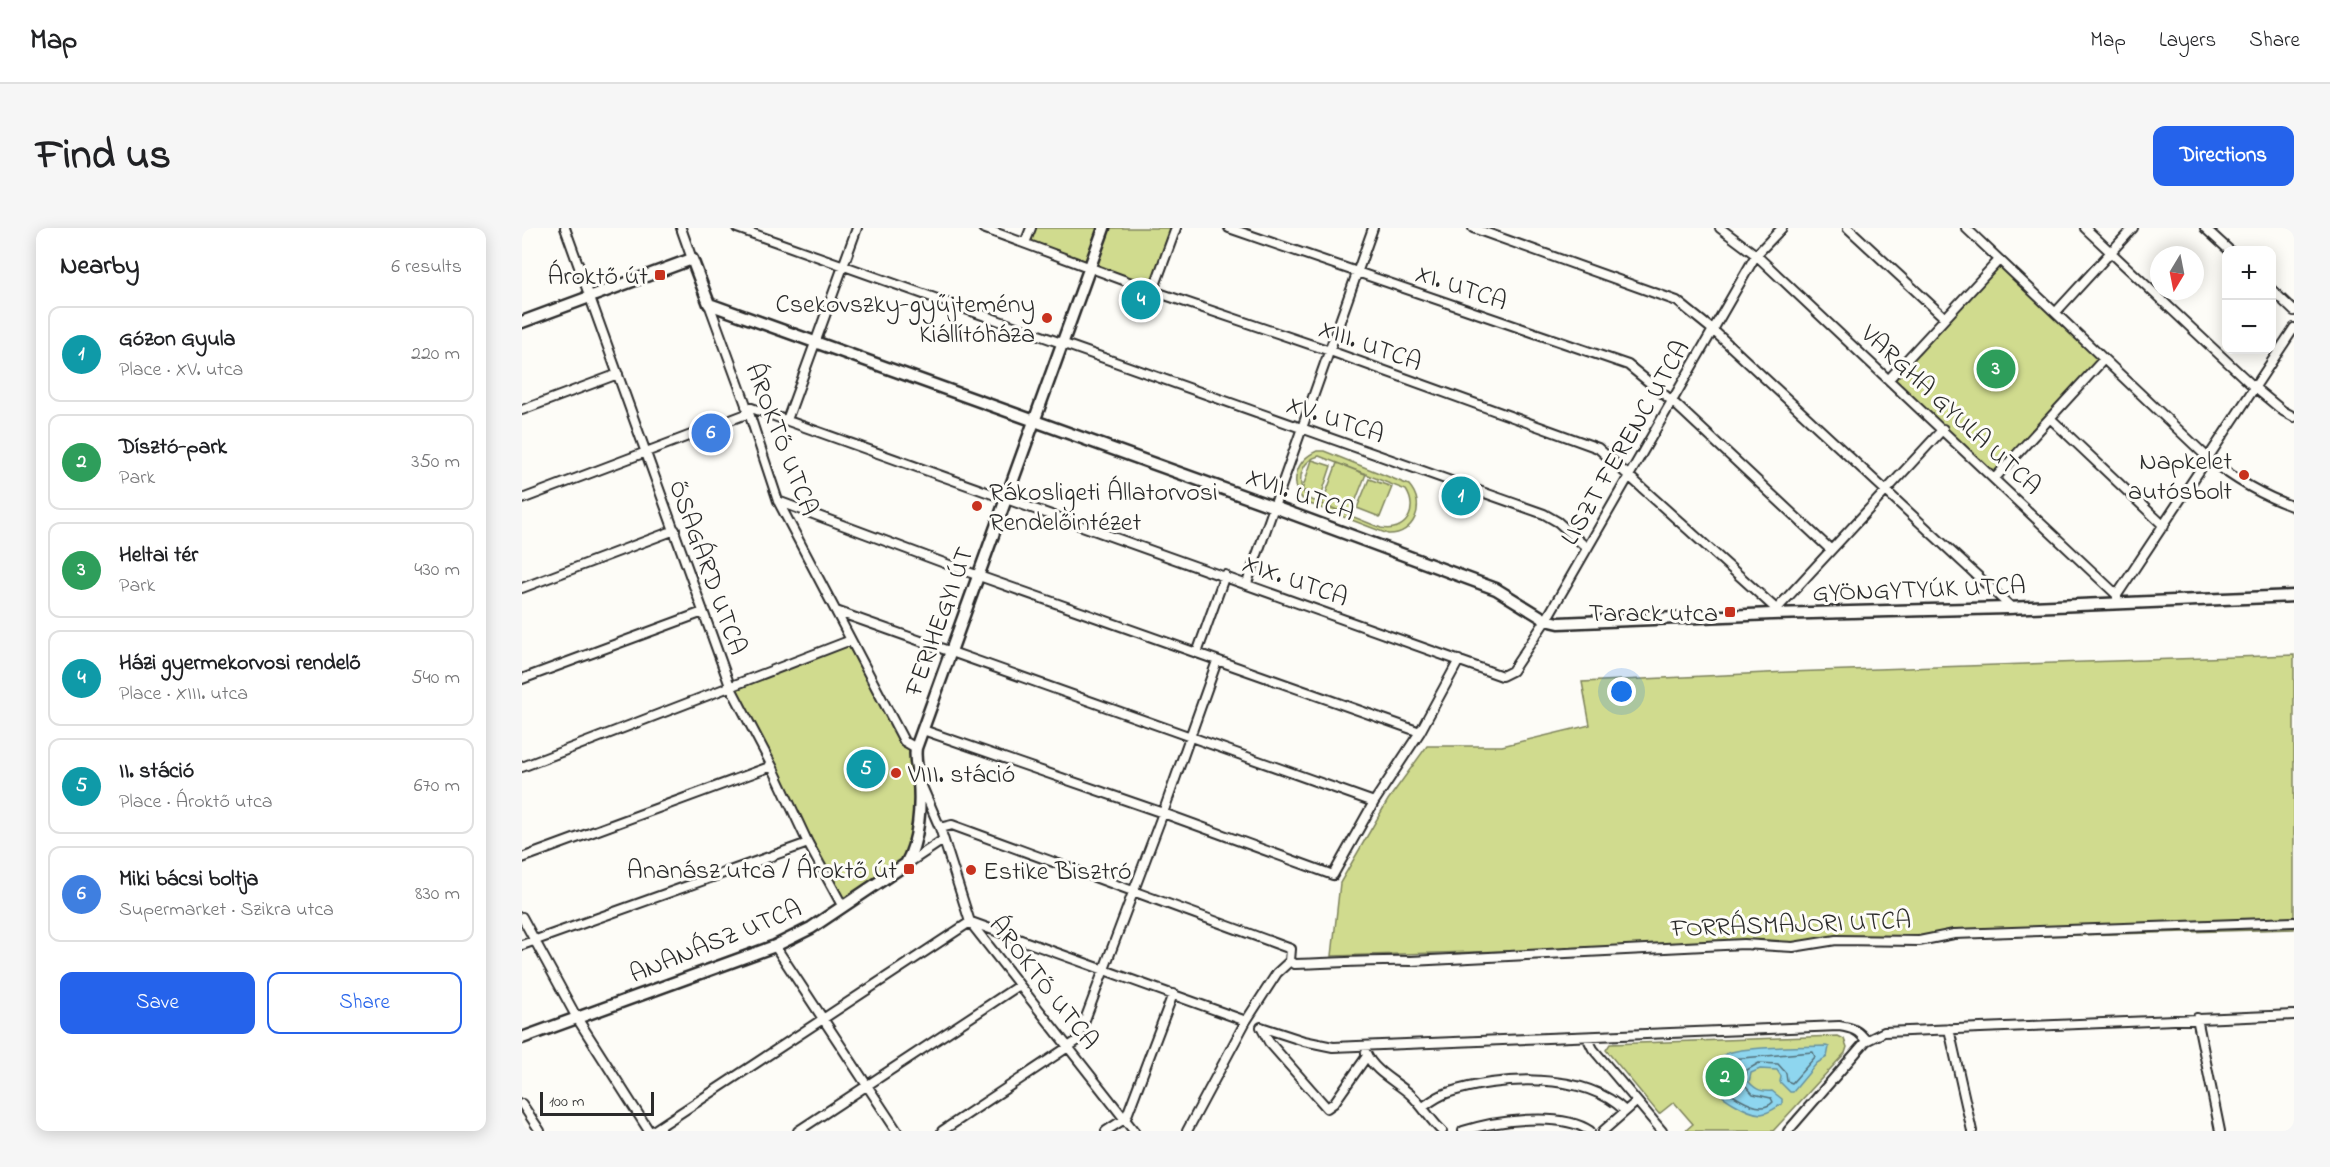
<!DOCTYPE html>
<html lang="en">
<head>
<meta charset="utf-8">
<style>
	:root { --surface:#fff; --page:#f6f6f6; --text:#202124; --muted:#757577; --line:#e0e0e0; --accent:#2563eb }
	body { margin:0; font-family:"Indie Flower",sans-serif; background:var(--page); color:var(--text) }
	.controls { position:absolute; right:18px; top:18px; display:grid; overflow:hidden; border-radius:12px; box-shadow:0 3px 15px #0003 }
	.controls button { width:54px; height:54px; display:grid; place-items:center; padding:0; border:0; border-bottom:2px solid var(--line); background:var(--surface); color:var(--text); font:30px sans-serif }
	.compass { position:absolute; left:1628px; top:18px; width:54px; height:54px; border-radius:50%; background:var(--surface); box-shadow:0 3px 15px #0003; rotate:190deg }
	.scale { position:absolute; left:18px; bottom:15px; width:114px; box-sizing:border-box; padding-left:6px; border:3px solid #2b2b2b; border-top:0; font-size:16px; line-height:21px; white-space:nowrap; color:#2b2b2b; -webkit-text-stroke:4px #fdfcf7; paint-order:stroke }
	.you { position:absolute; left:1100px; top:464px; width:21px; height:21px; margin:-15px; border:4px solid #fff; border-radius:50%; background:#1a73e8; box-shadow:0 0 0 9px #1a73e833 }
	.badge { display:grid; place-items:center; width:39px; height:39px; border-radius:50%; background:var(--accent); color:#fff; font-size:20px; font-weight:700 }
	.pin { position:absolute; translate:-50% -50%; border:3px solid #fff; box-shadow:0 2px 6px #0006 }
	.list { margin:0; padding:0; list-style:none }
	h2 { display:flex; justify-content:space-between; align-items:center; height:78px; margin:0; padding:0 24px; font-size:26px }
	h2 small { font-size:20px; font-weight:400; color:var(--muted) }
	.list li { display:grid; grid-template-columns:39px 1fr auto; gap:18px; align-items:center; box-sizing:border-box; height:96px; margin:0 12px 12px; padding:0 12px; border:2px solid var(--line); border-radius:12px }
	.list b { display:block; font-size:22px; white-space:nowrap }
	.list p { margin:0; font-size:20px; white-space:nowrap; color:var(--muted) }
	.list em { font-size:20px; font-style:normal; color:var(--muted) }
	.actions { display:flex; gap:12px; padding:18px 24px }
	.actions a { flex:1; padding:14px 0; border:2px solid var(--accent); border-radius:12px; text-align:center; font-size:21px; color:var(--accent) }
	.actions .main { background:var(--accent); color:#fff }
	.map { position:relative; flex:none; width:1772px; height:903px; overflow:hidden; border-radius:12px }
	header { display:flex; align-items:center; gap:36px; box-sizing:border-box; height:84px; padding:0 30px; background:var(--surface); border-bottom:2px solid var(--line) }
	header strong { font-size:28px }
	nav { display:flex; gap:33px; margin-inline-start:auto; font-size:21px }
	.intro { display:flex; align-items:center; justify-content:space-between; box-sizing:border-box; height:144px; padding:0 36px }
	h1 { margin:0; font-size:42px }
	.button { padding:15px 27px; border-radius:12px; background:var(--accent); color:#fff; font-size:21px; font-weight:700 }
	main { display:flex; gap:36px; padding:0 36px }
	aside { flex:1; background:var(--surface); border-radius:12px; box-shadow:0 3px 15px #0003 }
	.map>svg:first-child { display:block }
</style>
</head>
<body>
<header>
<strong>Map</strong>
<nav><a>Map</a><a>Layers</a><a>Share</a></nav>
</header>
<div class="intro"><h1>Find us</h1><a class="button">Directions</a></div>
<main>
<aside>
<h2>Nearby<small>6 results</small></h2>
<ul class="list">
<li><span class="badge" style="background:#0f9aa8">1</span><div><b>Gózon Gyula</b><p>Place · XV. utca</p></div><em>220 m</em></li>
<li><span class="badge" style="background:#2e9e5b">2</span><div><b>Dísztó-park</b><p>Park</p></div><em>350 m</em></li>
<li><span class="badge" style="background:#2e9e5b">3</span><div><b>Heltai tér</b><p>Park</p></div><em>430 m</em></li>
<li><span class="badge" style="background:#0f9aa8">4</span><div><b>Házi gyermekorvosi rendelő</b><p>Place · XIII. utca</p></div><em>540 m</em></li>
<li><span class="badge" style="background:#0f9aa8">5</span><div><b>II. stáció</b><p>Place · Ároktő utca</p></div><em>670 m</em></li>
<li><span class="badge" style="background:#3f7fe0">6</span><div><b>Miki bácsi boltja</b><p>Supermarket · Szikra utca</p></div><em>830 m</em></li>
</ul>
<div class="actions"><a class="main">Save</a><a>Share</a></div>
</aside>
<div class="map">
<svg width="1772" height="903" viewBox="0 0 1772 903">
	<rect width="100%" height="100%" fill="#fdfcf7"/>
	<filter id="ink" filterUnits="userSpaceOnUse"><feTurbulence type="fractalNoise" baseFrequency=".0167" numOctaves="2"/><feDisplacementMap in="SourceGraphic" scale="12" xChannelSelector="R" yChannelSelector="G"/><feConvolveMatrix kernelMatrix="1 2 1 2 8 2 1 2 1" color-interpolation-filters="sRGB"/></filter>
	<g filter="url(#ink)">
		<!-- green -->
		<path fill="#d0db8e" stroke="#7e835c" stroke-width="1.5" fill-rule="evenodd" d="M509 0H654L631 63 503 15Z
			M1477 32 1582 131 1473 250 1367 151Z
			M795 223H802L887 257C905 277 892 307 866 306L783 274C766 256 774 232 795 223ZM797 228 884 262C897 282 884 305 859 300L785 270 780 262 799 268 809 238 790 232 780 262C776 247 781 232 797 228Z
			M815 235 844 246 828 287 800 276Z
			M847 251 870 259 858 289 835 280Z
			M329 412 388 518 397 552 389 627 321 679 208 458Z
			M1772 427V701L810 728 818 655 866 572 905 518H980L1068 497 1060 454 1267 444Z
			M1316 808 1322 811 1325 819 1323 825 1251 903H1163L1171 896 1152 874 1137 886 1084 822 1088 816Z"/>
		<!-- water -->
		<path fill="#8ed6ef" stroke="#6692a1" stroke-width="1.5" d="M1304 818 1307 819 1305 829 1295 835 1271 864H1268L1258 854 1259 848 1255 842 1238 841 1229 845 1227 854C1234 862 1240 864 1250 863L1260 871V876C1253 880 1248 885 1239 886 1227 886 1193 867 1189 855 1187 849 1190 843 1193 837 1196 832 1201 827 1206 825 1225 818 1281 819 1304 818Z"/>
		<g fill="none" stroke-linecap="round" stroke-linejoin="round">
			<!-- shore -->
			<path stroke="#536f79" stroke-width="1.5" d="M1291 824 1293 829 1270 855 1265 853 1264 845 1256 836 1237 835 1225 842 1223 857 1231 866 1249 870 1251 874C1248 877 1244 879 1239 879 1231 879 1224 875 1217 871 1197 860 1184 847 1208 831Z"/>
			<!-- minor casing -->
			<g stroke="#2b2b2b" stroke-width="12">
				<path id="minor" d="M43 0 208 458 250 538 286 615 321 679
					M159 0 170 31
					M215 0 1022 286 1036 294 1065 320
					M461 0 631 63 808 123 1076 220 1253 380
					M707 0 1106 137 1150 173 1309 322
					M951 0 1155 73 1192 103 1490 380
					M1198 0 1234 27 1595 367
					M1326 0 1423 90
					M1444 0 1686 230C1713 252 1739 267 1772 279
					M1563 0 1732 159 1761 183 1772 189
					M1683 0 1707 22
					M503 15 509 0
					M1750 62 1772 83
					M631 63 654 0
					M187 76 227 185 256 273 382 513 394 520
					M1534 84 1611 0
					M1367 151 1477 32
					M224 178 980 448 990 443 1024 392 1234 27 1260 0
					M0 182 96 146
					M1528 190 1642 298
					M265 192 335 0
					M1473 250 1582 131
					M0 271 227 185
					M256 273 457 348 898 504
					M725 355 851 0
					M0 360 153 302
					M1595 370V367L1772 100
					M314 383 852 574
					M1251 385 1421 201
					M675 425 703 347
					M0 451 181 384
					M401 502 641 585 811 647 852 574 898 504 937 432
					M0 539 329 412
					M399 556 418 600 448 694 612 903
					M418 600 430 597 769 721 768 733
					M0 630 250 538
					M385 636 421 612
					M0 689 55 790 127 903
					M449 694 724 793
					M0 717 286 615
					M253 718 375 903
					M768 733 773 736C812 735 850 732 889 733L1222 716 1271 719 1314 712 1397 713 1432 706 1772 694
					M1675 790 1698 903
					M739 799 782 813 811 819 1317 798C1330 800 1337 802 1344 813
					M739 799 747 814 805 880 812 875 845 828
					M1427 801 1450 903
					M1065 809 1071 821 1140 903
					M844 825C852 844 875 854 889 867 901 878 908 892 920 903
					M0 876 18 903
					M901 879C908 874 916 868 925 865 976 848 1062 843 1103 883
					M131 903 448 694
					M276 903 496 758
					M420 903 555 813 641 585 695 433
					M584 903 604 890 651 766
					M665 903 724 793 755 745 768 733
					M941 903C973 893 1039 883 1068 903
					M1081 903 1114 874
					M1266 903 1344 813 1362 804 1772 787"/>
			</g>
			<!-- tertiary casing -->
			<g stroke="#2b2b2b" stroke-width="15">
				<path id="tertiary" d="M0 94 170 31 187 76 752 279 974 361 1024 392 1037 395 1250 386 1486 380 1772 368
					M0 810 253 718 289 700 384 636C397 613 399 579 397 553 396 541 392 532 394 520L582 0"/>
			</g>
			<!-- minor -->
			<use href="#minor" stroke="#fdfcf7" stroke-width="8"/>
			<!-- tertiary -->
			<use href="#tertiary" stroke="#fdfcf7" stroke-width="10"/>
		</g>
	</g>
	<!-- markers -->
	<g fill="#c8321e" stroke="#fdfcf7" stroke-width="2">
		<rect x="132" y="41" width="12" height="12" rx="3"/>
		<circle cx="525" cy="90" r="6"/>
		<circle cx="1722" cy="247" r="6"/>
		<circle cx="455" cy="278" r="6"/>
		<rect x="1202" y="378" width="12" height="12" rx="3"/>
		<circle cx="374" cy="545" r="6"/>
		<rect x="381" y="635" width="12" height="12" rx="3"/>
		<circle cx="449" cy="642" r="6"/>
	</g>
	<g text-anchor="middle" stroke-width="6" stroke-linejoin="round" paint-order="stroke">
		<!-- poi labels -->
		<g font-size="26" fill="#2b2b2b" stroke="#fdfcf7" text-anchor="end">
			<text x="126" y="56">Ároktő út</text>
			<text x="513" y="84">Csekovszky-gyűjtemény<tspan x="513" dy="30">Kiállítóháza</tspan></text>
			<text x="1710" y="241">Napkelet<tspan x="1710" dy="30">autósbolt</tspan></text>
			<text x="467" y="272" text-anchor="start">Rákosligeti Állatorvosi<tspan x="467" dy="30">Rendelőintézet</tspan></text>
			<text x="1196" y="393">Tarack utca</text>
			<text x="386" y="554" text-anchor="start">VIII. stáció</text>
			<text x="375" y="650">Ananász utca / Ároktő út</text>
			<text x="461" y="651" text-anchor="start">Estike Bisztró</text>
		</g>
		<!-- street labels -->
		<g font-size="26" fill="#2b2b2b" stroke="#fdfcf7">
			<text transform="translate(940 58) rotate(19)" y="9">XI. UTCA</text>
			<text transform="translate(849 116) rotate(20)" y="9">XIII. UTCA</text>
			<text transform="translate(1430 181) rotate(43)" y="9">VARGHA GYULA UTCA</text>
			<text transform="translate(814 190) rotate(19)" y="9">XV. UTCA</text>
			<text transform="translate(261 211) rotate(69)" y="9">ÁROKTŐ UTCA</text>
			<text transform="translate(1102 214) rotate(-60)" y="9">LISZT FERENC UTCA</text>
			<text transform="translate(779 265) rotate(20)" y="9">XVII. UTCA</text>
			<text transform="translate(187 339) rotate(70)" y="9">ŐSAGÁRD UTCA</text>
			<text transform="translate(774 351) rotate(20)" y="9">XIX. UTCA</text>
			<text transform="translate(1397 360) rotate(-2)" y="9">GYÖNGYTYÚK UTCA</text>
			<text transform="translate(416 393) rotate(-70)" y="9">FERIHEGYI ÚT</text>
			<text transform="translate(1269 695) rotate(-2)" y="9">FORRÁSMAJORI UTCA</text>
			<text transform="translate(193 712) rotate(-22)" y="9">ANANÁSZ UTCA</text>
			<text transform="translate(523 754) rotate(52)" y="9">ÁROKTŐ UTCA</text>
		</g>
	</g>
</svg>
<div class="controls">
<button>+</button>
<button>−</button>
</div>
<svg class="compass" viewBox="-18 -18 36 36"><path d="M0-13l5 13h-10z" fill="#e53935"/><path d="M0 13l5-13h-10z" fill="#757577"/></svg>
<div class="scale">100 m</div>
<div class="you"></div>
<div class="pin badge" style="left:939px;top:268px;background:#0f9aa8">1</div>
<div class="pin badge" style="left:1203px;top:849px;background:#2e9e5b">2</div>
<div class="pin badge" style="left:1474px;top:141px;background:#2e9e5b">3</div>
<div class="pin badge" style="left:619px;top:72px;background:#0f9aa8">4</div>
<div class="pin badge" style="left:344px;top:541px;background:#0f9aa8">5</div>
<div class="pin badge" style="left:189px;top:205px;background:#3f7fe0">6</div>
</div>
</main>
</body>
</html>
